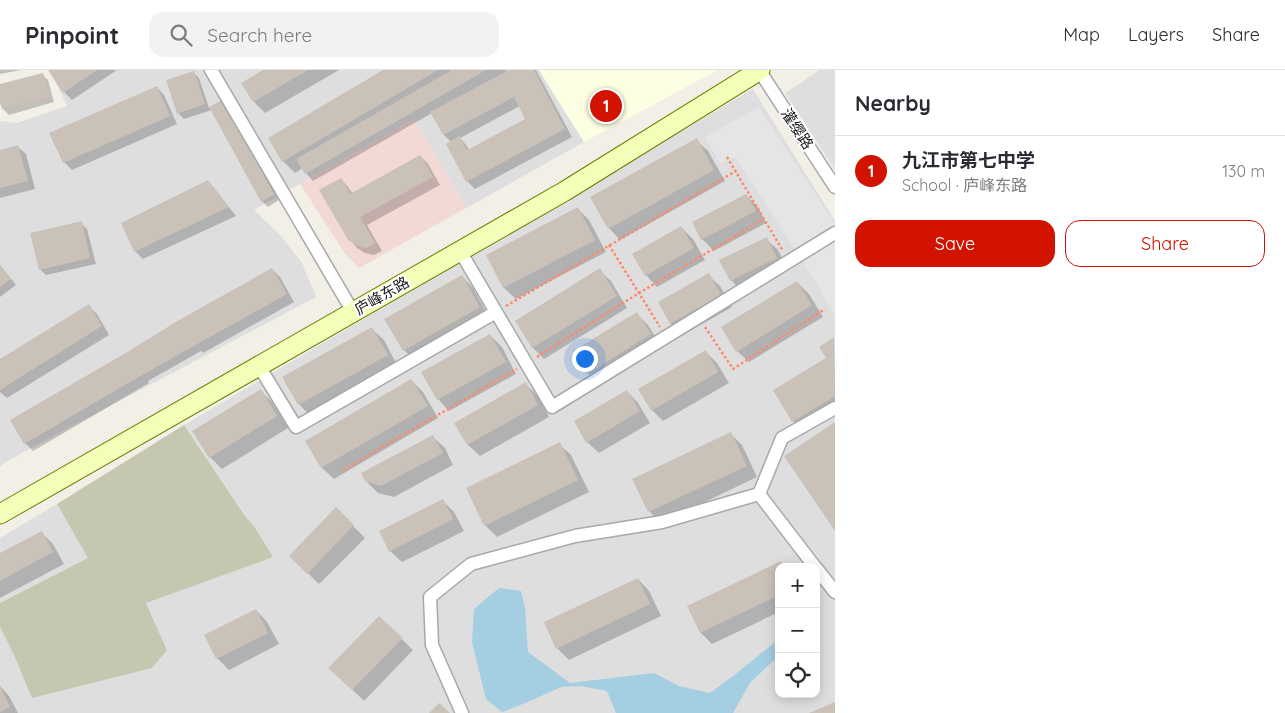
<!DOCTYPE html>
<html lang="en">
<head>
<meta charset="utf-8">
<style>
	:root { --surface:#fff; --page:#f2f2f3; --text:#2b2b33; --muted:#7c7c81; --line:#e1e1e2; --accent:#d11300 }
	body { margin:0; font-family:Quicksand,"Noto Sans SC",sans-serif; background:var(--page); color:var(--text) }
	.controls { position:absolute; right:15px; bottom:15px; display:grid; overflow:hidden; border-radius:10px; box-shadow:0 2px 12px #0003 }
	.controls button { width:45px; height:45px; display:grid; place-items:center; padding:0; border:0; border-bottom:1px solid var(--line); background:var(--surface); color:var(--text); font:25px sans-serif }
	.you { position:absolute; left:584px; top:288px; width:18px; height:18px; margin:-12px; border:4px solid #fff; border-radius:50%; background:#1a73e8; box-shadow:0 0 0 8px #1a73e833 }
	.badge { display:grid; place-items:center; width:32px; height:32px; border-radius:50%; background:var(--accent); color:#fff; font-size:16px; font-weight:700 }
	.pin { position:absolute; translate:-50% -50%; border:2px solid #fff; box-shadow:0 1px 5px #0006 }
	.list { margin:0; padding:0; list-style:none }
	h2 { display:flex; justify-content:space-between; align-items:center; height:65px; margin:0; padding:0 20px; font-size:21px }
	h2 small { font-size:16px; font-weight:400; color:var(--muted) }
	.list li { display:grid; grid-template-columns:32px 1fr auto; gap:15px; align-items:center; box-sizing:border-box; height:70px; padding:0 20px; border-top:1px solid var(--line) }
	.list b { display:block; font-size:19px; white-space:nowrap }
	.list p { margin:0; font-size:16px; white-space:nowrap; color:var(--muted) }
	.list em { font-size:16px; font-style:normal; color:var(--muted) }
	.actions { display:flex; gap:10px; padding:15px 20px }
	.actions a { flex:1; padding:11px 0; border:1px solid var(--accent); border-radius:15px; text-align:center; font-size:18px; color:var(--accent) }
	.actions .main { background:var(--accent); color:#fff }
	.icon { flex:none; width:28px; height:28px; fill:none; stroke:currentColor; stroke-width:2; stroke-linecap:round; stroke-linejoin:round }
	.map { position:relative; flex:none; width:835px; height:643px; overflow:hidden }
	header { display:flex; align-items:center; gap:30px; box-sizing:border-box; height:70px; padding:0 25px; background:var(--surface); border-bottom:1px solid var(--line) }
	header strong { font-size:24px }
	nav { display:flex; gap:28px; margin-inline-start:auto; font-size:18px }
	.search { width:350px; height:45px; background:var(--page); display:flex; align-items:center; gap:12px; box-sizing:border-box; padding:0 18px; border-radius:15px; color:var(--muted); font-size:19px }
	main { display:flex }
	aside { flex:1; background:var(--surface) }
	.map>svg:first-child { display:block }
</style>
</head>
<body>
<header>
<strong>Pinpoint</strong>
<div class="search"><svg class="icon" aria-label="search" viewBox="0 0 24 24"><circle cx="10" cy="10" r="6"/><path d="M15 15l6 6"/></svg>Search here</div>
<nav><a>Map</a><a>Layers</a><a>Share</a></nav>
</header>
<main>
<div class="map">
<svg width="835" height="643" viewBox="0 0 835 643">
	<rect width="100%" height="100%" fill="#f2efe7"/>
	<!-- residential -->
	<path fill="#dfdede" fill-rule="evenodd" d="M50 0H539L584 72 466 138 414 49 254 140 281 166 302 193 316 227 23 382 0 396V51L17 53 67 36Z
		M820 0H835V100L785 23Z
		M753 19 835 151V643H0V557L14 585 167 580 146 533 253 455 245 446 184 355ZM779 497H816V624H779Z
		M57 434 89 488 0 533V468Z"/>
	<!-- commercial -->
	<path fill="#f3d9d5" d="M414 49 466 138 359 198 344 182 300 114Z"/>
	<!-- education -->
	<path fill="#fcffe2" d="M539 0H718L584 72Z"/>
	<!-- construction -->
	<path fill="#c5c7b1" d="M184 355 245 446 253 455 273 487 146 533 167 580 152 598 32 628 14 585 0 557V533L88 488 57 434Z"/>
	<!-- parking -->
	<path fill="#e5e5e5" d="M759 37 835 154V246L811 204 735 87 720 93 705 67Z"/>
	<!-- water -->
	<path fill="#a4cee2" d="M499 518 521 521 525 538 528 582 570 613 654 603 679 616 710 623 737 603 774 573 779 578V585L750 613 733 643H616L607 621 581 616 561 617 528 632 502 642 486 629 472 572 474 539Z"/>
	<!-- shadow -->
	<path fill="#0003" fill-rule="evenodd" d="M0 0H21L0 4Z
		M49 0H117L72 30 64 22Z
		M266 0H339L265 43 254 32Z
		M385 0H507L506 1 507 3 512 0H536L572 67 475 119 467 111 451 72 444 65 432 43 313 111 306 103 303 98 295 103 283 91ZM520 36 527 49 469 80 467 76 460 68Z
		M193 2 199 8 209 38 222 31 228 37 279 130 268 137 262 131 212 40 184 49 178 43Z
		M42 4 48 10 54 32 9 45 3 39 0 28V16Z
		M157 17 164 25 177 54 72 100 64 92Z
		M696 70 708 81 725 111 620 170 609 158Z
		M18 77 26 84 35 119 0 128V81Z
		M420 86 428 94 440 115 367 155 382 181 374 185 365 183 357 178 349 169 341 109 348 117 353 124Z
		M207 111 215 119 236 146 143 189 135 181Z
		M746 125 758 137 766 153 714 181 702 169Z
		M578 139 589 150 606 182 516 229 504 218 487 186Z
		M81 153 87 159 96 194 46 205 40 199Z
		M681 157 693 169 705 190 657 217 646 205Z
		M766 169 778 180 788 200 742 222 731 210Z
		M0 195 16 215 0 227Z
		M272 199 280 207 294 232 203 283 201 281 148 311 149 313 33 381 25 373Z
		M599 200 611 211 627 238 544 289 533 278 516 251Z
		M708 205 720 216 732 237 683 265 671 254 659 233Z
		M462 206 473 218 490 249 415 291 404 280Z
		M797 212 809 224 823 247 749 292 737 281Z
		M89 236 97 244 109 265 7 328 0 322V291Z
		M636 243 648 255 661 276 599 314 588 303Z
		M372 259 384 270 398 297 310 346 299 334Z
		M490 265 502 277 516 304 449 341 438 329Z
		M834 269 835 344 804 363 793 351 827 289 820 277Z
		M705 281 717 293 729 313 663 351 652 340Z
		M411 310 423 322 438 348 334 409 322 398 307 371Z
		M525 314 537 325 549 347 480 386 468 375 456 353Z
		M261 321 272 332 288 358 222 399 210 387Z
		M627 321 638 333 650 353 599 383 587 372Z
		M731 364 742 375 757 407 661 453 649 441 634 409Z
		M433 367 445 378 453 395 394 427 378 423 366 411Z
		M559 374 571 385 589 422 497 467 485 455Z
		M442 430 454 442 464 461 402 492 390 481Z
		M336 439 365 468 319 514 290 486Z
		M42 463 53 474 64 494 0 528V485Z
		M780 492 785 497H779V542L712 574 701 563 688 537Z
		M638 509 649 521 661 546 569 590 557 578Z
		M256 540 267 552 279 574 229 600 217 588 206 566Z
		M379 547 413 580 364 631 330 598Z
		M0 616 9 626 18 643H0Z"/>
	<!-- building -->
	<path fill="#cac2b9" d="M48 0H97L63 23Z
		M263 0H308L253 32 241 13Z
		M383 0H438L282 92 268 68Z
		M452 0H486L305 104 296 89Z
		M509 0H534L565 59 466 112 446 74 459 66 467 80 525 49 514 27 443 65 430 42Z
		M194 1 205 34 177 44 166 10Z
		M43 3 49 27 2 39 0 33V14Z
		M157 16 170 46 63 93 49 63Z
		M222 30 274 124 261 132 209 37Z
		M697 68 714 100 608 159 590 127Z
		M18 75 28 111 0 118V80Z
		M420 85 433 107 360 147 375 173 366 178 356 175 348 170 319 120 341 108 350 124Z
		M208 110 229 137 134 182 121 153Z
		M746 124 756 141 701 170 692 152Z
		M578 137 595 170 503 218 486 185Z
		M82 151 90 188 39 200 30 163Z
		M681 156 694 178 645 206 632 184Z
		M767 167 777 188 730 211 719 190Z
		M0 195 11 209 0 217Z
		M272 198 287 224 142 305 24 374 10 350 129 281 179 250Z
		M600 198 617 226 532 278 515 251Z
		M709 203 721 225 670 254 658 232Z
		M462 205 480 237 403 281 384 249Z
		M797 211 812 235 736 282 721 257Z
		M89 234 102 256 0 320V289Z
		M637 242 651 264 587 304 573 281Z
		M372 257 388 285 298 335 282 307Z
		M490 264 506 292 437 330 421 302Z
		M834 267 835 326 792 352 773 320 826 288 819 277Z
		M706 280 718 302 651 341 638 319Z
		M411 309 428 336 321 398 305 371Z
		M526 312 538 335 467 375 454 353Z
		M261 319 277 346 209 388 192 361Z
		M627 320 640 341 586 373 574 351Z
		M835 352V461L784 386Z
		M731 362 747 396 648 442 632 409Z
		M433 365 443 383 381 416 365 411 361 403Z
		M560 372 578 410 484 456 466 418Z
		M443 429 453 449 389 482 379 461Z
		M336 437 354 455 307 504 289 486Z
		M42 461 53 482 0 511V483Z
		M781 491 784 497H779V525L700 563 687 536Z
		M638 508 650 534 556 579 544 552Z
		M256 539 268 563 216 589 204 565Z
		M379 546 403 568 352 620 328 598Z
		M0 616 10 637 0 642Z
		M835 632V643H809Z
		M439 633 450 643H429Z"/>
	<g fill="none" stroke-linecap="round" stroke-linejoin="round">
		<!-- minor casing -->
		<g stroke="#a8a8a8" stroke-width="15">
			<path id="minor" d="M211 0 353 242
				M759 0 835 117
				M460 181 552 337 835 163
				M259 296 296 357 496 242
				M759 424 782 368 835 338
				M759 424 815 497
				M816 498 835 522
				M462 643 432 575 430 527 471 494 575 466 662 452 759 424"/>
		</g>
		<!-- secondary casing -->
		<g stroke="#667f00" stroke-width="21">
			<path id="secondary" d="M0 444 565 121 760 0"/>
		</g>
		<!-- path -->
		<path stroke="#ff886a" stroke-width="2.5" stroke-dasharray="2.5 2.5" stroke-linecap="butt" d="M727 87 783 181
			M609 175 660 257
			M506 236 736 101
			M705 257 733 299 825 239
			M537 287 639 223 764 149
			M343 400 517 299"/>
		<!-- minor -->
		<use href="#minor" stroke="#fff" stroke-width="12"/>
		<!-- secondary -->
		<use href="#secondary" stroke="#f4feb8" stroke-width="19"/>
	</g>
	<g text-anchor="middle" stroke-width="4" stroke-linejoin="round" paint-order="stroke">
		<!-- street labels -->
		<g font-size="15" fill="#212121" stroke="#fff">
			<text transform="translate(797 59) rotate(57)" y="5">灌缨路</text>
			<text transform="translate(382 226) rotate(-30)" y="5">庐峰东路</text>
		</g>
	</g>
</svg>
<div class="controls">
<button>+</button>
<button>−</button>
<button><svg class="icon" aria-label="locate" viewBox="0 0 24 24"><circle cx="12" cy="12" r="6"/><path d="M12 2v4M12 18v4M2 12h4M18 12h4"/></svg></button>
</div>
<div class="you"></div>
<div class="pin badge" style="left:606px;top:36px">1</div>
</div>
<aside>
<h2>Nearby<small></small></h2>
<ul class="list">
<li><span class="badge">1</span><div><b>九江市第七中学</b><p>School · 庐峰东路</p></div><em>130 m</em></li>
</ul>
<div class="actions"><a class="main">Save</a><a>Share</a></div>
</aside>
</main>
</body>
</html>
